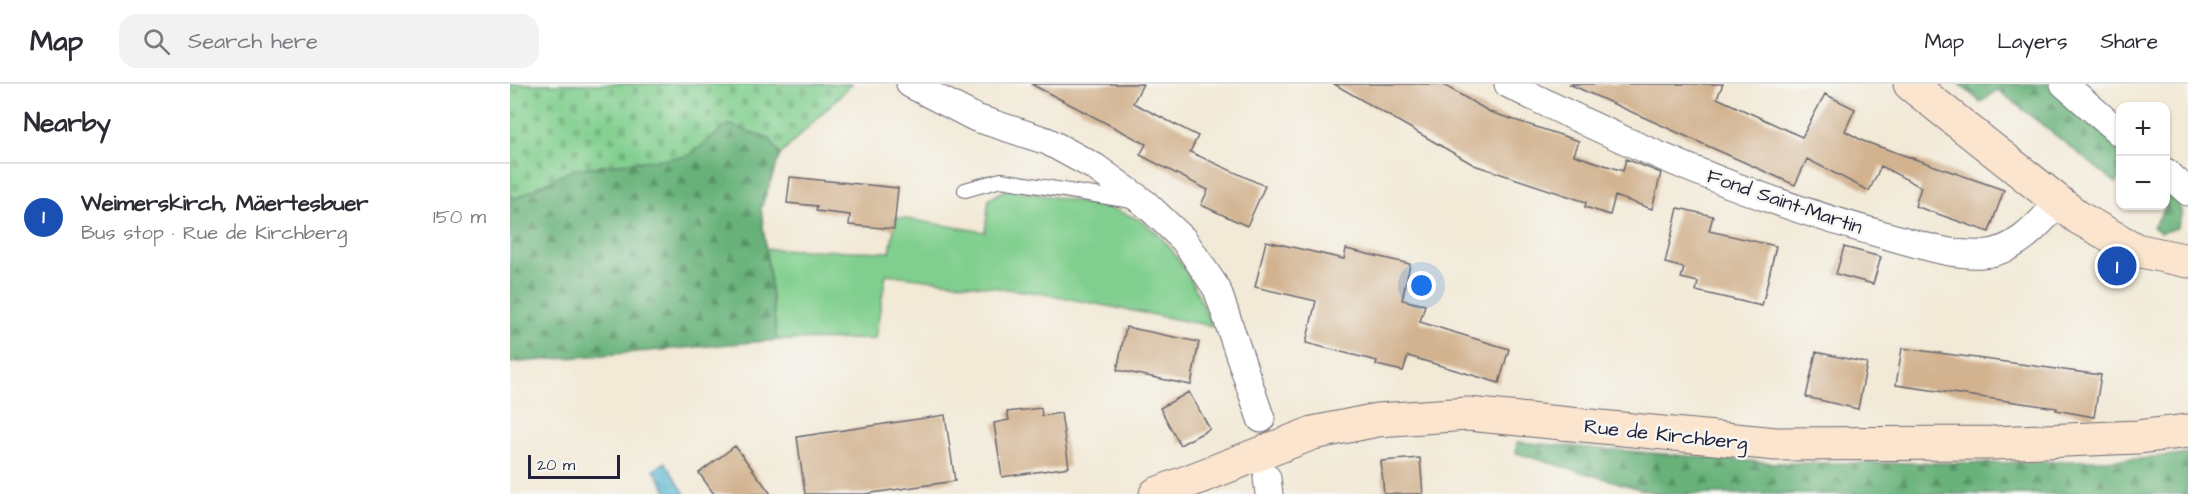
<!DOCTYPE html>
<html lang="en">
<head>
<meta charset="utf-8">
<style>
	:root { --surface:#fff; --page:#f2f2f3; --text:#2b2b33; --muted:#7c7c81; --line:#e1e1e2; --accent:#7c3aed }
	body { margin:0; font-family:"Architects Daughter",sans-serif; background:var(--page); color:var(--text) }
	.controls { position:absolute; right:18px; top:18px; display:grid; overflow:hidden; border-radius:12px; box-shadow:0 2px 4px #0004 }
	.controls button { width:54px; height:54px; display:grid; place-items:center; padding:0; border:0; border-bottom:2px solid var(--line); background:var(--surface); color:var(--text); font:30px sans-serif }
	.scale { position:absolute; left:18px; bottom:15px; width:92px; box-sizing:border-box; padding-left:6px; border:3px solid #22223b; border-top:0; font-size:16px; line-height:21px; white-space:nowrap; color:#22223b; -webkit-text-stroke:4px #f6f6f2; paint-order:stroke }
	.you { position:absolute; left:912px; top:202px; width:21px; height:21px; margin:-15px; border:4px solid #fff; border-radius:50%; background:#1a73e8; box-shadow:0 0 0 9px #1a73e833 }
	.badge { display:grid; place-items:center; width:39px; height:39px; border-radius:50%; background:var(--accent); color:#fff; font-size:20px; font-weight:700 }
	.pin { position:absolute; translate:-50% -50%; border:3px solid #fff; box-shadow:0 2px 6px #0006 }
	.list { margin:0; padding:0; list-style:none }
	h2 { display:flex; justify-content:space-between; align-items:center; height:78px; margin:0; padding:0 24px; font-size:26px }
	h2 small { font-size:20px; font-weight:400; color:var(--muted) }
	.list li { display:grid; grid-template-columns:39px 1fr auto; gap:18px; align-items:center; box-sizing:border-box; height:108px; padding:0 24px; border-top:2px solid var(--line) }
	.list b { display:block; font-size:22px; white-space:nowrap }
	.list p { margin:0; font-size:20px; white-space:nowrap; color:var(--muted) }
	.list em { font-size:20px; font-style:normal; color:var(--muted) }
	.icon { flex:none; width:33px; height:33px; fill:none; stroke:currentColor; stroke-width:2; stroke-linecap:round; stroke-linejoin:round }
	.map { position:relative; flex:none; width:1678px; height:410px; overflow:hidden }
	header { display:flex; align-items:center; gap:36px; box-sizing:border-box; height:84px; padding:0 30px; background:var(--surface); border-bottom:2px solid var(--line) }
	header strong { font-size:28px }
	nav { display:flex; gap:33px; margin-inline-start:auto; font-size:21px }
	.search { width:420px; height:54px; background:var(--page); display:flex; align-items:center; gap:15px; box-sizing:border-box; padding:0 21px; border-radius:18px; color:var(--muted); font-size:22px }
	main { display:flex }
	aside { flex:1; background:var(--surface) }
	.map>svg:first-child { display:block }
</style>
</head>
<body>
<header>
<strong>Map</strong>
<div class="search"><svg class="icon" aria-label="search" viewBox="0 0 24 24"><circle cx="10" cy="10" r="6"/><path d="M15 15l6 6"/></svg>Search here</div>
<nav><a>Map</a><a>Layers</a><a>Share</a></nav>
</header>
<main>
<aside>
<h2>Nearby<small></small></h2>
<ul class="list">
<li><span class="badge" style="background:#1a4fb4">1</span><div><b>Weimerskirch, Mäertesbuer</b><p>Bus stop · Rue de Kirchberg</p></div><em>150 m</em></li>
</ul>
</aside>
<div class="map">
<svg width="1678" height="410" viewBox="0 0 1678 410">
	<defs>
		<pattern id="forest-firs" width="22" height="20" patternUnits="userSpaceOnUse" patternTransform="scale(1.5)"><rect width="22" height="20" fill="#68b279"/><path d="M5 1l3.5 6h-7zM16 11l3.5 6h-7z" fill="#559064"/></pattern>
		<pattern id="cemetery-stones" width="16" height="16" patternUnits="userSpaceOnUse" patternTransform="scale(1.5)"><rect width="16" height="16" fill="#81cf8e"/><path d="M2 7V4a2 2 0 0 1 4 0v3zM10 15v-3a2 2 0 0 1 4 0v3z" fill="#6fb17b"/></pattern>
		<pattern id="water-waves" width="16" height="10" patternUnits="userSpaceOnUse" patternTransform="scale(1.5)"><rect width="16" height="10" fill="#53b4d1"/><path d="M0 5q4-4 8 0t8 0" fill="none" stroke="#4492ab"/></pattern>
	</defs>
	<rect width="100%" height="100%" fill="#f6f6f2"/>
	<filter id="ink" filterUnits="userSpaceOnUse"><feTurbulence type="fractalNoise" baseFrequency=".0167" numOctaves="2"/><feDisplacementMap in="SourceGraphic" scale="12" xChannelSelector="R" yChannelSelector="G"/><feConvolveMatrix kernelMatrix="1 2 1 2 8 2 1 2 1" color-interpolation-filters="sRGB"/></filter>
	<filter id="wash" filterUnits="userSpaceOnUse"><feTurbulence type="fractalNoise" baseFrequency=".008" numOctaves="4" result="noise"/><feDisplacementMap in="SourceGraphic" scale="24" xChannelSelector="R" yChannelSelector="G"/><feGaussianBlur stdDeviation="1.35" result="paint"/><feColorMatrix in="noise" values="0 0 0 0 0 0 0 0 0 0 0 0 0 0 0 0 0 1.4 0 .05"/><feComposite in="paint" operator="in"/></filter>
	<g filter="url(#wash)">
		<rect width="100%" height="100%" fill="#f2e9d6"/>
		<!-- grass -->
		<path fill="#81cf8e" stroke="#527864" stroke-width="1.5" d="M497 105C532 112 598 119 627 135 664 154 687 206 702 242L529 209 376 190 365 255 267 256 256 165 380 168 386 133 475 148 479 115Z"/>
		<!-- forest -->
		<path fill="url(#forest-firs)" stroke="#456a5a" stroke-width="1.5" d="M1449 0H1540L1605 52 1606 60 1610 64V92L1606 99 1488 6 1471 18Z
			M219 40 260 55 270 71 251 124 267 256 0 279V112L6 114 64 85 178 72Z
			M1656 103 1671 117 1668 120 1672 129 1667 144 1651 149 1643 143 1656 123Z
			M1007 358 1264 379H1482L1630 375 1678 369V410H1147L1006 369Z"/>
		<!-- cemetery -->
		<path fill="url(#cemetery-stones)" stroke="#527864" stroke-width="1.5" d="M0 0H342L270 71 260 55 219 40 178 72 64 85 6 114 0 112Z"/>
		<!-- water -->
		<path fill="url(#water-waves)" stroke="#3a6b86" stroke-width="1.5" d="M155 378 175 410H159L144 386Z"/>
		<g id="blocks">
			<!-- building -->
			<path fill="#d2b28f" d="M521 0H633L623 19 688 52 680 68 755 102 737 142 691 121 698 106 630 71 636 60Z
				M824 0H932L980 28 1069 57 1064 71 1113 87 1116 75 1151 89 1142 125 1105 112 1100 131 1075 123 1076 118 964 81Z
				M1059 0H1213L1207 14 1292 53 1315 10 1345 25 1335 47 1353 57 1494 106 1479 148 1405 122 1411 103 1371 82 1359 107 1297 75 1285 101Z
				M280 93 388 104 384 145 339 141 340 131 306 127 307 122 277 119Z
				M1168 124 1203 132 1199 147 1266 162 1252 222 1186 207 1188 198 1171 194 1174 184 1155 179Z
				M756 157 834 175 836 165 900 180 892 216 915 221 910 238 999 265 989 299 898 272 893 287 866 281 867 277 796 259 806 217 745 203Z
				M1334 163 1371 173 1363 200 1326 190Z
				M616 243 689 258 681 301 607 286Z
				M1392 264 1591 291 1584 333 1546 326 1547 324 1386 301Z
				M1306 268 1357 279 1348 325 1296 313Z
				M679 308 700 345 670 361 650 324Z
				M531 324 532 332 551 329 559 383 492 393 484 339 499 336 497 328Z
				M435 331 445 397 355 410H295L287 353Z
				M225 362 261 410H204L189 389Z
				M910 374 913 410H874L871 377Z"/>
		</g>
	</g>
	<g filter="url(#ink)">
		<use href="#blocks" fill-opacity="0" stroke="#6b6871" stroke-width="1.5"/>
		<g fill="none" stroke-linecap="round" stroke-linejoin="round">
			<!-- lane casing -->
			<g stroke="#6b6871" stroke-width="16">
				<path id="lane" d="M455 106 491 96 622 117"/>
			</g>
			<!-- street casing -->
			<g stroke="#6b6871" stroke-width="29">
				<path id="street" d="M400 0 466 34 537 57 585 83 636 120 674 156 707 205 751 335
					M998 0C1119 62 1246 117 1378 152 1408 160 1441 172 1472 170 1506 168 1528 141 1549 118
					M1554 0 1610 49
					M1656 88 1678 108
					M757 394 759 410"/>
			</g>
			<!-- secondary casing -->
			<g stroke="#6b6871" stroke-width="35">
				<path id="secondary" d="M1400 0 1569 134 1626 166 1678 177
					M646 410 803 349 867 336 958 330 1266 360 1482 359 1628 353 1678 347"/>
			</g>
			<!-- lane -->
			<use href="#lane" stroke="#fff" stroke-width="14"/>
			<!-- street -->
			<use href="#street" stroke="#fff" stroke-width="27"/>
			<!-- secondary -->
			<use href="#secondary" stroke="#fbe5cf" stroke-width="33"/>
		</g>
	</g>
	<g text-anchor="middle" stroke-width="5" stroke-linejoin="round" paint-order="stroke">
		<!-- street labels -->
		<g font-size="20" fill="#22223b" stroke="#f6f6f2">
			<text transform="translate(1275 117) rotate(19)" y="7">Fond Saint-Martin</text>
			<text transform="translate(1156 350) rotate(6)" y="7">Rue de Kirchberg</text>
		</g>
	</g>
</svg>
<div class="controls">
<button>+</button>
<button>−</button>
</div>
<div class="scale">20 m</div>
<div class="you"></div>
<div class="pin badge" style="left:1607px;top:182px;background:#1a4fb4">1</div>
</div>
</main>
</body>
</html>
